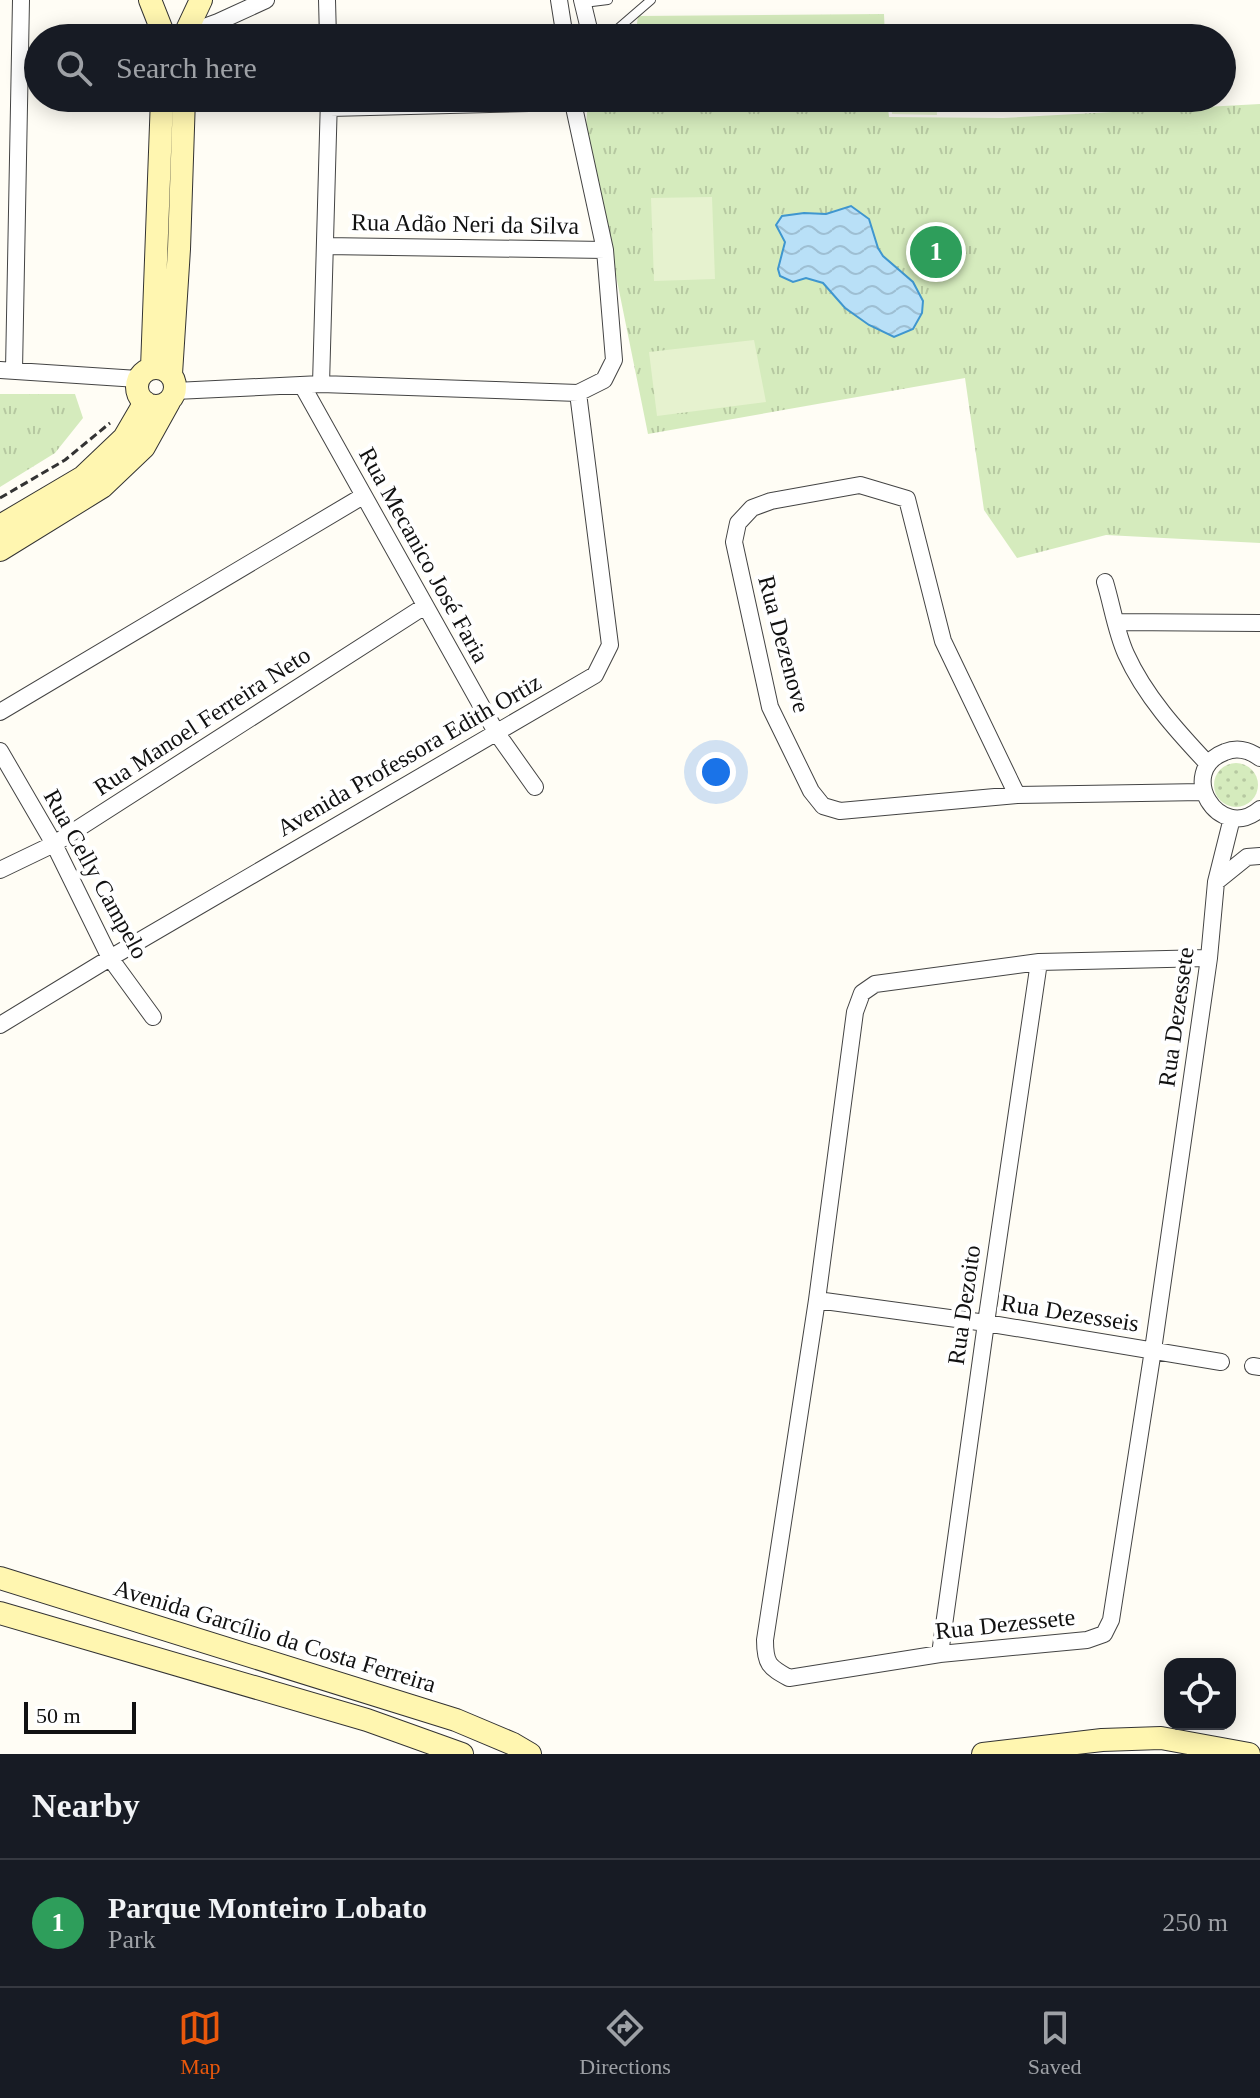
<!DOCTYPE html>
<html lang="en">
<head>
<meta charset="utf-8">
<style>
	:root { --surface:#171b24; --page:#20242c; --text:#f1f3f6; --muted:#9ea1a6; --line:#363941; --accent:#ea580c }
	body { margin:0; font-family:"Times New Roman",serif; background:var(--page); color:var(--text) }
	.controls { position:absolute; right:24px; bottom:24px; display:grid; overflow:hidden; border-radius:16px; box-shadow:0 4px 20px #0003 }
	.controls button { width:72px; height:72px; display:grid; place-items:center; padding:0; border:0; border-bottom:2px solid var(--line); background:var(--surface); color:var(--text); font:40px sans-serif }
	.scale { position:absolute; left:24px; bottom:20px; width:112px; box-sizing:border-box; padding-left:8px; border:4px solid #111; border-top:0; font-size:22px; line-height:28px; white-space:nowrap; color:#111; -webkit-text-stroke:6px #fff; paint-order:stroke }
	.you { position:absolute; left:716px; top:772px; width:28px; height:28px; margin:-20px; border:6px solid #fff; border-radius:50%; background:#1a73e8; box-shadow:0 0 0 12px #1a73e833 }
	.badge { display:grid; place-items:center; width:52px; height:52px; border-radius:50%; background:var(--accent); color:#fff; font-size:26px; font-weight:700 }
	.pin { position:absolute; translate:-50% -50%; border:4px solid #fff; box-shadow:0 2px 8px #0006 }
	.list { margin:0; padding:0; list-style:none }
	h2 { display:flex; justify-content:space-between; align-items:center; height:104px; margin:0; padding:0 32px; font-size:34px }
	h2 small { font-size:26px; font-weight:400; color:var(--muted) }
	.list li { display:grid; grid-template-columns:52px 1fr auto; gap:24px; align-items:center; box-sizing:border-box; height:128px; padding:0 32px; border-top:2px solid var(--line) }
	.list b { display:block; font-size:30px; white-space:nowrap }
	.list p { margin:0; font-size:26px; white-space:nowrap; color:var(--muted) }
	.list em { font-size:26px; font-style:normal; color:var(--muted) }
	.icon { flex:none; width:44px; height:44px; fill:none; stroke:currentColor; stroke-width:2; stroke-linecap:round; stroke-linejoin:round }
	.map { position:relative; flex:none; width:1260px; height:1754px; overflow:hidden }
	.search { position:absolute; background:var(--surface); box-shadow:0 4px 20px #0003; left:24px; right:24px; top:24px; height:88px; display:flex; align-items:center; gap:20px; box-sizing:border-box; padding:0 28px; border-radius:44px; color:var(--muted); font-size:30px }
	.sheet { height:232px; background:var(--surface) }
	nav { display:flex; justify-content:space-around; align-items:center; box-sizing:border-box; height:112px; border-top:2px solid var(--line); background:var(--surface); font-size:22px; color:var(--muted) }
	nav a { display:grid; justify-items:center; gap:4px }
	nav .on { color:var(--accent) }
	.map>svg:first-child { display:block }
</style>
</head>
<body>
<div class="map">
<svg width="1260" height="1754" viewBox="0 0 1260 1754">
	<defs>
		<pattern id="grass-dots" width="8" height="8" patternUnits="userSpaceOnUse" patternTransform="scale(2)"><rect width="8" height="8" fill="#d5ebbd"/><path d="M2 2h.1M6 6h.1" fill="none" stroke="#b6c8a1" stroke-width="1.8" stroke-linecap="round"/></pattern>
		<pattern id="park-tufts" width="24" height="20" patternUnits="userSpaceOnUse" patternTransform="scale(2)"><rect width="24" height="20" fill="#d5ebbd"/><path d="M3 7l-1-3M5 7V3M7 7l1-3M15 17l-1-3M17 17v-4M19 17l1-3" fill="none" stroke="#b6c8a1"/></pattern>
		<pattern id="water-waves" width="16" height="10" patternUnits="userSpaceOnUse" patternTransform="scale(2)"><rect width="16" height="10" fill="#b9e0f7"/><path d="M0 5q4-4 8 0t8 0" fill="none" stroke="#9ebfd3"/></pattern>
	</defs>
	<rect width="100%" height="100%" fill="#fffdf5"/>
	<!-- grass -->
	<path fill="url(#grass-dots)" d="M1214 785a22 22 0 1 1 44 0a22 22 0 1 1-44 0Z"/>
	<!-- park -->
	<path fill="url(#park-tufts)" d="M884 14 885 38H635L638 16Z
		M588 98H887L889 117 1003 118 1260 104V543L1106 535 1017 558 984 510 965 378 648 434 586 127Z
		M0 394H75L83 418 55 453 0 487Z"/>
	<!-- pitch -->
	<path fill="#e6f2cf" d="M891 98H936L937 115 892 114Z
		M712 197 715 279 654 281 651 198Z
		M754 340 766 402 657 416 649 352Z"/>
	<!-- water -->
	<path fill="url(#water-waves)" stroke="#3f96cf" stroke-width="2" d="M851 206 869 219 878 248 883 256 913 282 923 301 922 313 913 329 894 337 869 325 845 308 823 283 806 278 793 282 780 276 778 269 785 242 776 225 782 216 804 213 826 214Z"/>
	<g fill="none" stroke-linecap="round" stroke-linejoin="round">
		<!-- lane casing -->
		<g stroke="#444" stroke-width="10">
			<path id="lane" d="M584 3 608 0
				M607 38 651 0"/>
		</g>
		<!-- street casing -->
		<g stroke="#444" stroke-width="18">
			<path id="street" d="M327 0 328 38
				M559 0 565 38
				M582 0 589 29 590 38
				M185 34 218 22 266 0
				M572 98 605 250 614 360 604 380 578 393
				M330 108 572 102
				M325 246 605 250
				M0 370 138 379
				M14 370 21 0
				M321 384 329 98
				M302 385 496 732 535 787
				M175 391 321 384 578 393
				M1105 582C1112 605 1116 632 1126 654 1145 696 1177 731 1208 764
				M1117 622 1260 623
				M0 712 363 496
				M0 751 54 844 110 958 153 1017
				M1260 758C1249 750 1237 747 1225 752 1175 771 1219 844 1260 809
				M1017 795 943 641 907 499 860 485 771 501 752 508 738 523 734 542 770 707 811 791 823 806 840 811 1017 795 1203 792
				M0 870 54 844 425 606
				M1216 882 1247 857 1260 856
				M1209 958 1039 962 875 984 862 993 855 1012 817 1300 765 1640C765 1664 769 1667 789 1678L940 1654 1087 1640 1104 1634 1111 1620 1153 1350 1209 958 1216 882 1232 818
				M0 1025 110 958 595 675 610 645 578 393
				M817 1300 986 1323 1221 1362
				M1253 1366 1260 1367
				M940 1654 986 1323 1039 962"/>
		</g>
		<!-- secondary casing -->
		<g stroke="#333" stroke-width="24">
			<path id="secondary" d="M150 0 165 38
				M185 38V34L201 0
				M137 387a19 19 0 1 1 38 0a19 19 0 1 1-38 0Z
				M152 368 162 98
				M171 374 179 249 184 98
				M0 526 83 477 124 438 145 402
				M0 550 102 487 144 447 169 402
				M0 1578 456 1720 513 1744 530 1754
				M0 1613 367 1720 462 1754
				M983 1754 1102 1740 1161 1738 1249 1754"/>
		</g>
		<!-- path -->
		<path stroke="#333" stroke-width="3" stroke-dasharray="8 4" stroke-linecap="butt" d="M0 498 65 460 110 423"/>
		<!-- lane -->
		<use href="#lane" stroke="#fff" stroke-width="8"/>
		<!-- street -->
		<use href="#street" stroke="#fff" stroke-width="16"/>
		<!-- secondary -->
		<use href="#secondary" stroke="#fff6b0" stroke-width="22"/>
	</g>
	<g text-anchor="middle" stroke-width="8" stroke-linejoin="round" paint-order="stroke">
		<!-- street labels -->
		<g font-size="24" fill="#111" stroke="#fff">
			<text transform="translate(465 224) rotate(1)" y="8">Rua Adão Neri da Silva</text>
			<text transform="translate(424 555) rotate(61)" y="8">Rua Mecanico José Faria</text>
			<text transform="translate(784 644) rotate(75)" y="8">Rua Dezenove</text>
			<text transform="translate(202 721) rotate(-33)" y="8">Rua Manoel Ferreira Neto</text>
			<text transform="translate(409 755) rotate(-30)" y="8">Avenida Professora Edith Ortiz</text>
			<text transform="translate(96 874) rotate(61)" y="8">Rua Celly Campelo</text>
			<text transform="translate(1176 1017) rotate(-82)" y="8">Rua Dezessete</text>
			<text transform="translate(964 1305) rotate(-82)" y="8">Rua Dezoito</text>
			<text transform="translate(1070 1313) rotate(9)" y="8">Rua Dezesseis</text>
			<text transform="translate(1005 1624) rotate(-6)" y="8">Rua Dezessete</text>
			<text transform="translate(275 1636) rotate(17)" y="8">Avenida Garcílio da Costa Ferreira</text>
		</g>
	</g>
</svg>
<div class="controls">
<button><svg class="icon" aria-label="locate" viewBox="0 0 24 24"><circle cx="12" cy="12" r="6"/><path d="M12 2v4M12 18v4M2 12h4M18 12h4"/></svg></button>
</div>
<div class="scale">50 m</div>
<div class="you"></div>
<div class="pin badge" style="left:936px;top:252px;background:#2e9e5b">1</div>
<div class="search"><svg class="icon" aria-label="search" viewBox="0 0 24 24"><circle cx="10" cy="10" r="6"/><path d="M15 15l6 6"/></svg>Search here</div>
</div>
<section class="sheet">
<h2>Nearby<small></small></h2>
<ul class="list">
<li><span class="badge" style="background:#2e9e5b">1</span><div><b>Parque Monteiro Lobato</b><p>Park</p></div><em>250 m</em></li>
</ul>
</section>
<nav>
<a class="on"><svg class="icon" aria-label="map" viewBox="0 0 24 24"><path d="M3 6l6-2 6 2 6-2v14l-6 2-6-2-6 2zM9 4v14M15 6v14"/></svg>Map</a>
<a><svg class="icon" aria-label="directions" viewBox="0 0 24 24"><path d="M12 3l9 9-9 9-9-9zM9 14v-3h6M13 9l2 2-2 2"/></svg>Directions</a>
<a><svg class="icon" aria-label="saved" viewBox="0 0 24 24"><path d="M7 4h10v16l-5-4-5 4z"/></svg>Saved</a>
</nav>
</body>
</html>
